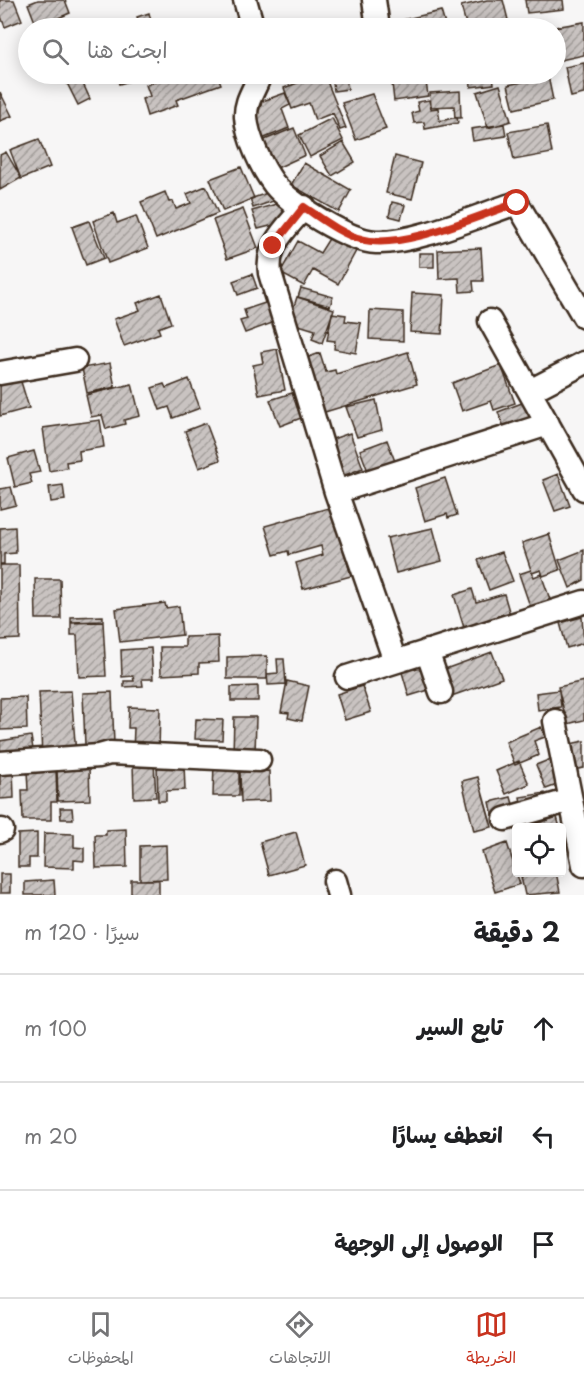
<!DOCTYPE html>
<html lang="ar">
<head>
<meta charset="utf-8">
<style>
	:root { --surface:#fff; --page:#f2f2f2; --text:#202124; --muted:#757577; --line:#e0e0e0; --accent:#c8321e }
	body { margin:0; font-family:"Playpen Sans","Playpen Sans Arabic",sans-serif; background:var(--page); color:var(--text); direction:rtl }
	.controls { position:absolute; right:18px; bottom:18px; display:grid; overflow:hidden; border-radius:6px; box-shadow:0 3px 15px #0003 }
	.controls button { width:54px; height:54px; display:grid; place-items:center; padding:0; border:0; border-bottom:2px solid var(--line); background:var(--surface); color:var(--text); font:30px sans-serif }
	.stop { position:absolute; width:18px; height:18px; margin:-14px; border:4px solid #c8321e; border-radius:50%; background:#fff }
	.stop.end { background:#c8321e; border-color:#fff; box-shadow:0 2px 6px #0008 }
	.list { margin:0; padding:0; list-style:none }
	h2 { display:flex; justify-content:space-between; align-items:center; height:78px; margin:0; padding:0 24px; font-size:26px }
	h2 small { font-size:20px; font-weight:400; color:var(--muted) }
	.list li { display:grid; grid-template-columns:39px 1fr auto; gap:18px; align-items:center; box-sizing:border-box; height:108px; padding:0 24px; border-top:2px solid var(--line) }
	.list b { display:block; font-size:22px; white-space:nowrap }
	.list em { font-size:20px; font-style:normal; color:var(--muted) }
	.icon { flex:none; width:33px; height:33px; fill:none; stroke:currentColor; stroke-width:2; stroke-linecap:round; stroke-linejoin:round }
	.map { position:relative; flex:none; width:584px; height:895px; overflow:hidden; direction:ltr }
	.search { position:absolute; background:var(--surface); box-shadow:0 3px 15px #0003; left:18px; right:18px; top:18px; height:66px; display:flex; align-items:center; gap:15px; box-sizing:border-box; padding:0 21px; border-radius:33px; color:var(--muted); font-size:22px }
	.sheet { height:402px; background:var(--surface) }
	nav { display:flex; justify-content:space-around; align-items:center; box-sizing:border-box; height:84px; border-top:2px solid var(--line); background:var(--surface); font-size:16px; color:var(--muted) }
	nav a { display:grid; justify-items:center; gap:3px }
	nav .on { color:var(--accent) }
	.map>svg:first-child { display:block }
</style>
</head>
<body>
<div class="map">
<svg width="584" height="895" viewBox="0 0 584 895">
	<defs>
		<pattern id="building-hatch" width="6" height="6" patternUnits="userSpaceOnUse" patternTransform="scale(1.5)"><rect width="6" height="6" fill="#c9c3c1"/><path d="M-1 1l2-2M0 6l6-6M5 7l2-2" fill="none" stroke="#a49f9c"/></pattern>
	</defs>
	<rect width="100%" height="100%" fill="#f7f6f6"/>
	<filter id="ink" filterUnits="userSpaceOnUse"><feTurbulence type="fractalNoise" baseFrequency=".0167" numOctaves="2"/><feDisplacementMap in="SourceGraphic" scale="12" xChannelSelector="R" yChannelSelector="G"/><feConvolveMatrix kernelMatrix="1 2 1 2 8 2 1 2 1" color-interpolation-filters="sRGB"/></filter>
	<g filter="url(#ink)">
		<!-- building -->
		<path fill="url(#building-hatch)" stroke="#3b2a1e" stroke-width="1.5" d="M0 0H14L22 20 5 27 0 14Z
			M38 0H65L70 13 37 27 28 4Z
			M487 0H503L508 20 467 28 461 6Z
			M525 0H563L564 9 527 13Z
			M441 11 446 28H404L402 20Z
			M149 13 151 21 140 24 137 17Z
			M584 22V55L556 61V28H549Z
			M584 63V94L571 97 565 67Z
			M116 74H128L130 81 119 84Z
			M174 74H217L221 84 176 100 178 105 147 116 142 99 150 96 146 85Z
			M321 74H324L346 128 340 130 333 113 315 120 309 103 292 109 284 88Z
			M332 74H346L348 89 334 91Z
			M391 74H425L428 96 394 101Z
			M470 74H493L494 84 471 87Z
			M548 76 553 100 514 109 508 85Z
			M80 77 90 99 78 105 67 83Z
			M500 85 511 121 488 128 477 92Z
			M460 91 461 118H455L454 106 431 107 430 93Z
			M0 92 12 116 0 121Z
			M285 93 290 105 282 109 289 128 262 139 249 106Z
			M372 94 386 129 356 140 342 103Z
			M429 100 431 109 438 108 440 121 457 117 458 123 425 129 424 122 414 123 412 113 419 111 417 102Z
			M332 118 343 140 310 157 299 135Z
			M504 124 506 136 473 141 471 129Z
			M547 125 552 153 514 160 508 132Z
			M294 128 305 155 277 168 262 141Z
			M39 139 50 167 21 179 10 150Z
			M343 142 355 162 332 176 320 156Z
			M6 152 21 178 0 190V155Z
			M395 156 421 163 412 199 386 193Z
			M304 163 351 190 339 212 291 185Z
			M241 167 254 198 223 211 210 179Z
			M206 186 218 213 156 239 141 202 165 192 169 202 173 201 176 209 191 203 187 194Z
			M273 191 276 200 253 208 250 199Z
			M392 202 405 205 401 219 389 216Z
			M280 203 286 222 258 229 252 211Z
			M243 209 258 248 227 259 213 220Z
			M114 213 117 223 136 216 148 248 108 263 93 221Z
			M89 221 104 258 86 265 72 227Z
			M330 237 356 251 338 284 313 270 304 286 280 273 298 241 320 253Z
			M481 248 483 281H473L474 291 460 292 459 278 439 279 438 250Z
			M419 253H434V267H419Z
			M252 274 257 288 238 295 233 281Z
			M301 288 333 297 330 306 298 297Z
			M271 291 275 322 245 333 240 321 247 319 244 310 265 303 262 294Z
			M412 293 444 295 442 334 410 332Z
			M161 294 171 323 158 328 160 333 124 346 114 319 140 310 137 303Z
			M297 297 334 309 322 343 312 339 315 330 289 322Z
			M370 310 403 312V341L369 339Z
			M332 313 346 315 345 321 361 323 356 353 334 349 335 341 327 340Z
			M277 349 285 390 259 395 253 365 263 363 261 352Z
			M408 352 417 384 315 415 306 358 320 353 326 372 335 370 336 374Z
			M110 363 115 387 87 393 82 368Z
			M501 365 515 403 494 410 491 401 462 411 452 383Z
			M19 375 29 408 0 416V381Z
			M189 379 200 408 173 418 169 407 160 410 152 388 164 384 166 388Z
			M132 384 140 416 124 420 125 424 106 429 102 415 91 417 86 395Z
			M292 393 301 418 280 426 270 400Z
			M376 400 382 430 357 437 346 407Z
			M522 403 532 421 505 430 498 412Z
			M100 420 104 447 79 451 80 460 66 462 67 468 49 471 43 428Z
			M206 423 220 460 199 468 185 431Z
			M350 433 363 468 337 478 324 442Z
			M387 440 396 464 369 474 360 450Z
			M34 451 40 472 29 474 32 483 15 487 8 458Z
			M558 474 570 506 555 511 543 480Z
			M445 478 457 515 448 518 447 514 425 521 415 488Z
			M63 485 65 500 51 502 49 487Z
			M11 487 16 505 0 509V489Z
			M332 507 351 576 303 589 296 563 323 555 321 546 289 555 288 551 274 555 265 526Z
			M15 527 16 553 4 554V564H0V528Z
			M433 528 442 561 396 573 387 538Z
			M549 534 560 570 543 576 541 570 532 573 522 543Z
			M584 550V580L570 588 559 560Z
			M502 552 513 581 489 590 478 560Z
			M0 565H19L20 639 0 640Z
			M531 570 534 577 541 574 551 602 531 609 519 574Z
			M35 579H60L61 619H36Z
			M472 589 476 602 504 594 511 618 465 631 454 595Z
			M165 603 166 608 179 606 182 635 120 642 116 609Z
			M103 616V621L71 622V617Z
			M582 617 584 643 567 648 560 623Z
			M103 622 106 676 79 677 77 635H71V623Z
			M218 636 219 662 199 663V673L161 675 160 647H185V637Z
			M151 648 153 679H142L143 686 124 687V681H134L133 676 122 677 121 650Z
			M492 652 502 678 446 698 437 672Z
			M267 656V679H227V657Z
			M277 659H284L286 684 268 685 267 674 278 673Z
			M424 662 432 689 409 696 401 669Z
			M287 681 309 686 302 721 288 718 289 713 281 712Z
			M584 681V720L567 724 558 687Z
			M258 686V701H231V687Z
			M362 686 371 712 345 720 337 694Z
			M559 690 561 707 538 710 536 693Z
			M71 691 76 754 42 756 39 692Z
			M112 692 114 744 85 745 83 693Z
			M26 697 27 729 0 730V698Z
			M129 707 160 708 159 752 133 751 134 728H128Z
			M234 717H256L255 755H233Z
			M196 719 223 720 222 740 195 739Z
			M541 727 545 737 534 741 539 755 515 765 506 742Z
			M31 736 34 756 0 758V741Z
			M584 741V768L566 771 561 746Z
			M556 757 565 782 546 789 536 765Z
			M519 761 529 784 506 794 496 771Z
			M214 762H265V771L239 770V796H213Z
			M154 763 156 797 134 798 133 764Z
			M184 764 185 790 166 791V801H158L157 765Z
			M89 767 90 800 58 801 57 768Z
			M13 768 14 798 0 799V769Z
			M56 770 57 802H51V820H23L22 790H28L27 771Z
			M269 771 270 801 241 802 240 772Z
			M478 777 492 827 474 831 462 781Z
			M545 793 546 805 522 808 520 797Z
			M511 797 515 811 493 816 490 802Z
			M60 808H72L73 819H61Z
			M557 817 560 828 525 827Z
			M126 829 127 867 96 868 95 835H106V830Z
			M296 832 305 865 269 875 260 842Z
			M37 833V858H29V867H18V834Z
			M44 833 74 834V847L84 848V861L74 860V868L43 867Z
			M507 843 520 884 495 892 482 852Z
			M166 845 167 879 140 880V846Z
			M543 872H556L560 892 525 895 521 877Z
			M0 874H10V893H0Z
			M54 880 55 895H25V882Z
			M131 880H159V895H131Z"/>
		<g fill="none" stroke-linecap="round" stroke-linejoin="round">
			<!-- minor casing -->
			<g stroke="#3b2a1e" stroke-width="27">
				<path id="minor" d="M245 0 253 28
					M374 0 378 28
					M260 74C256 88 245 100 246 117 247 137 262 168 274 184 291 205 349 241 376 242 414 244 479 215 517 203L584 317
					M304 207C287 228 266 244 270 273L336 492 395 661
					M490 321 584 489
					M0 373 75 360
					M530 391 584 363
					M336 492 548 424
					M427 651 441 692
					M347 677 584 602
					M555 721 584 865
					M0 763 99 756 110 753 259 760
					M505 819 571 800
					M0 831 2 830
					M335 881 339 895"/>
			</g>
			<!-- minor -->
			<use href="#minor" stroke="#fff" stroke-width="22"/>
		</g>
	</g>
	<g fill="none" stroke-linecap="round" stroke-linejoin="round" filter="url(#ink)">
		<!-- route -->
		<path stroke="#c8321e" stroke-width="8" d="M273 246 304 207C322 219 341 234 361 239 402 251 476 216 517 203"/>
	</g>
</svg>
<div class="controls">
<button><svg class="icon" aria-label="locate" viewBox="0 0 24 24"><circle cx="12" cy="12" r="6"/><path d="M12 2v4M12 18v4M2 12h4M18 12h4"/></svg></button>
</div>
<div class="stop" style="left:517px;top:203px"></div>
<div class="stop end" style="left:273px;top:246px"></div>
<div class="search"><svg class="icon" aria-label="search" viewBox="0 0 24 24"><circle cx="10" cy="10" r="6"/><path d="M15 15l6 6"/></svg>ابحث هنا</div>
</div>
<section class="sheet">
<h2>2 دقيقة<small>سيرًا · 120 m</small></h2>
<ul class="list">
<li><svg class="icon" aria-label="ahead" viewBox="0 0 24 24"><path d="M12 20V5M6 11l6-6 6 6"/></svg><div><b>تابع السير</b></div><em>100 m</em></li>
<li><svg class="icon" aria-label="left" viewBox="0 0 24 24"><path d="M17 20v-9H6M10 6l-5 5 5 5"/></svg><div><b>انعطف يسارًا</b></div><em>20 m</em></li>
<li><svg class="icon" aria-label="arrive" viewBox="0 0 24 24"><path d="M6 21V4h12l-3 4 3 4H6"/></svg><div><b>الوصول إلى الوجهة</b></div></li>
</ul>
</section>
<nav>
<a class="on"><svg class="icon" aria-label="map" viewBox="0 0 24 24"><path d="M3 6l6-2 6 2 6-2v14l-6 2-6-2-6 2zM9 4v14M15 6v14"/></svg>الخريطة</a>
<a><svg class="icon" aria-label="directions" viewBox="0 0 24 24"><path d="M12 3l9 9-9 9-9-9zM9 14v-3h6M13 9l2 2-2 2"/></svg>الاتجاهات</a>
<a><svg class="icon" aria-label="saved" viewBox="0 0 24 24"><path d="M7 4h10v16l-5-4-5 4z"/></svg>المحفوظات</a>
</nav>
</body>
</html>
